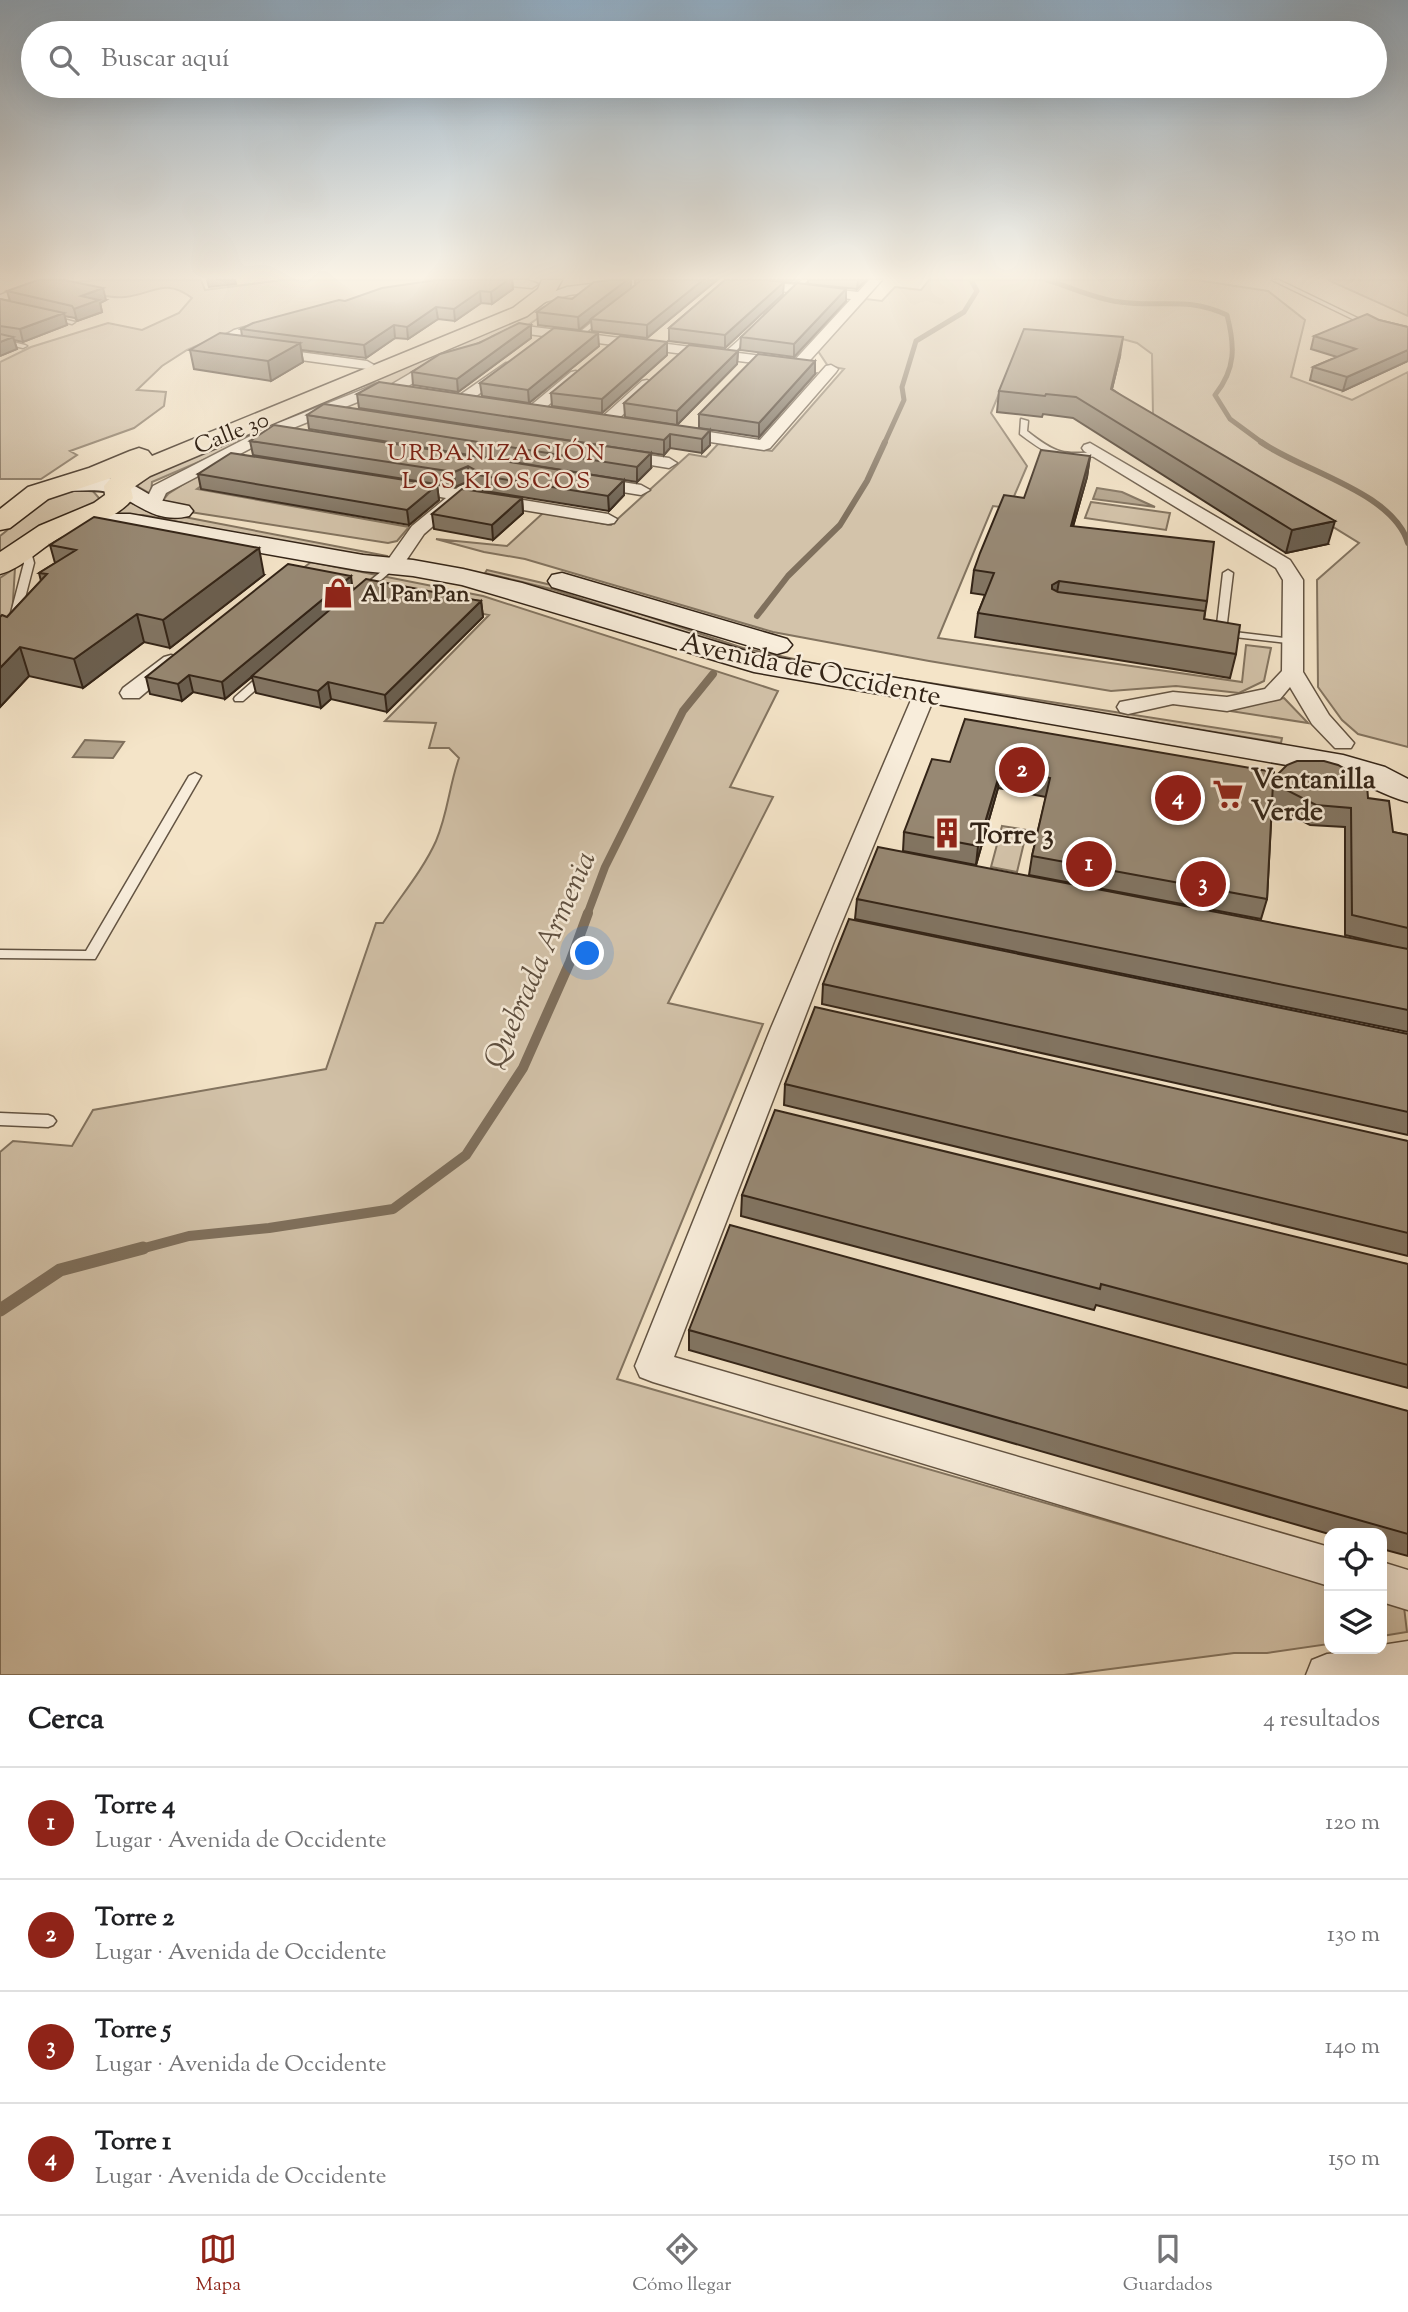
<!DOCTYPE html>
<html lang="es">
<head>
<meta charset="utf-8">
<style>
	:root { --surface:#fff; --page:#f6f6f6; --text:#202124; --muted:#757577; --line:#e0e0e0; --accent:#8f2418 }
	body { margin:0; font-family:"Sorts Mill Goudy",serif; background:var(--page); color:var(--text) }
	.controls { position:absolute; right:21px; bottom:21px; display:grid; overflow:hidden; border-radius:14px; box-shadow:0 7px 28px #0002 }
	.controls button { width:63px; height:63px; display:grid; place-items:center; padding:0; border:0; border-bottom:2px solid var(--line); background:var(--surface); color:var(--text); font:35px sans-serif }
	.you { position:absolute; left:588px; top:954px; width:24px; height:24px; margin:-18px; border:5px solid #fff; border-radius:50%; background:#1a73e8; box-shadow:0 0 0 10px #1a73e833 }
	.badge { display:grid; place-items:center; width:46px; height:46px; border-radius:50%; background:var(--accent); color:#fff; font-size:23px; font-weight:700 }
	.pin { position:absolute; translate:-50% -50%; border:4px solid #fff; box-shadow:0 2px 7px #0006 }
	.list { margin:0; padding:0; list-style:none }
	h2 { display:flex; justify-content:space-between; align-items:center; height:91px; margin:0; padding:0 28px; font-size:30px }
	h2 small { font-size:23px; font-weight:400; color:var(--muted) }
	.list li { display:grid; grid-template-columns:46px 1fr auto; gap:21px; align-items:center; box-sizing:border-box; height:112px; padding:0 28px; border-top:2px solid var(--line) }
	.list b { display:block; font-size:26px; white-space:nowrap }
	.list p { margin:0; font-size:23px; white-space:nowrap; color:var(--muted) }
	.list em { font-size:23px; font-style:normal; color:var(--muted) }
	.icon { flex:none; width:38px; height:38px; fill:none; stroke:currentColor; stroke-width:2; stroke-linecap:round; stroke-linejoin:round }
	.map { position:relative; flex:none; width:1408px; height:1675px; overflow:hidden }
	.search { position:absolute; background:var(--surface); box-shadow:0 7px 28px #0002; left:21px; right:21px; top:21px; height:77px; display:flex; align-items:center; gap:18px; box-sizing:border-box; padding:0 24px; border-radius:38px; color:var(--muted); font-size:26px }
	.sheet { height:539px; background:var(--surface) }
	nav { display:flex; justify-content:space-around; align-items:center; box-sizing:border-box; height:98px; border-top:2px solid var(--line); background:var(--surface); font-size:19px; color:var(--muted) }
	nav a { display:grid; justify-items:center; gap:4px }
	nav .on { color:var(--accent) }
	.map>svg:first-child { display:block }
</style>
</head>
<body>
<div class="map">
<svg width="1408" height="1675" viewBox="0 0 1408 1675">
	<rect width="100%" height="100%" fill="#f4e4c8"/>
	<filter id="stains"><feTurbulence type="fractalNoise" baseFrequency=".00286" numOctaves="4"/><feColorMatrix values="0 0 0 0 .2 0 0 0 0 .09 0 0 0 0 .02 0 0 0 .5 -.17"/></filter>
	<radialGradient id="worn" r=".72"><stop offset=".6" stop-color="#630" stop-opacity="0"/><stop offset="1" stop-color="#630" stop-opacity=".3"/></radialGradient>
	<!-- green -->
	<path fill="#d3c3aa" stroke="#837460" stroke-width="2" d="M96 280H201L205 290 282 280H446L227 333 187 350 162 366 137 390 166 392 164 406 134 428 70 451 77 455 41 479H0V362L31 347 108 323 142 330 179 313 192 298C164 277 154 294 125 297 104 299 80 289 61 283Z
		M929 280H1196L1268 291 1305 320 1291 377 1352 400 1408 372V747L1358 734 1342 720 1318 687 1317 580 1359 543 1153 416 1152 354 1137 343 1119 338 1018 348 991 413 1027 466 1009 508 993 506 938 638 1242 682 1246 645 1271 648 1264 681 1239 693 1176 686 1111 691 929 661 773 632 525 559 484 552 436 539 507 546 543 513 611 525 689 454 706 457 718 444 772 451 844 369 828 366 818 351 866 299 882 301 895 287 921 290Z
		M1329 280H1408V316L1330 281Z
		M638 285 556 306 525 327 415 370 395 385 374 383 353 389 558 301Z
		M369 389 152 482 151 494 137 486C148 475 164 469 178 462 239 431 304 408 369 389Z
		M229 466 197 489 409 527 397 541 388 543 177 510 165 506 163 500 168 494 207 469Z
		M91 489 99 498 98 502 0 555V536C33 510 46 491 91 489Z
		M127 501 148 510 387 556 386 558 292 544 143 515H106Z
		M1091 502 1170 513 1166 530 1085 518Z
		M311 562 483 596 778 691 730 787 773 797 668 1003 763 1024 617 1379 1329 1585V1644L1267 1653H1234L1064 1675H0V1152L13 1141 72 1146 93 1110 326 1069 376 923H383C400 897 423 870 436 841 448 813 449 786 459 758L449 748H429L436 723 385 721 489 615 293 576Z
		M15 568 11 633 0 634V578Z
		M487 570 560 587 743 648 840 669 1282 738 1281 743 771 659 723 646 555 590 485 573Z
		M1284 698 1308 723 1224 710Z
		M1002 826 1027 830 1017 872 991 867Z
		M1382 1601 1404 1607 1407 1632 1382 1636Z"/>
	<!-- water -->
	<path fill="#b2a38c" stroke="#7f705d" stroke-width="2" d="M1097 488 1122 492 1155 507 1093 499Z
		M85 740 124 742 113 758 73 757Z"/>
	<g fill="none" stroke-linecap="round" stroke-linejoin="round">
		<!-- stream-far4 -->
		<path stroke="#7f705d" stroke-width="5" d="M1047 280C1071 287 1095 299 1120 302 1161 308 1186 296 1227 315 1235 346 1236 369 1215 395L1230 419 1264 444
			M884 444 904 400 902 387 916 341 964 312 977 291 971 280"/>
		<!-- stream-far3 -->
		<path stroke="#7f705d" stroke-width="6" d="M1261 442C1302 471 1393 492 1408 543
			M757 616 788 576 840 525 867 481 885 442"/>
		<!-- stream-far2 -->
		<path stroke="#7f705d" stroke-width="8" d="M587 915 605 867 683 711 713 674"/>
		<!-- stream-far1 -->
		<path stroke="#7f705d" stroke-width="10" d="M137 1250 189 1236 269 1228 393 1209 466 1155 523 1068 570 962 588 913"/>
		<!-- stream -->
		<path stroke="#7f705d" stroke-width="13" d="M0 1310 60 1270 143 1248"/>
		<!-- service casing -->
		<g stroke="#635443" stroke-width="3">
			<path id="service" d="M802 280H808L791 296H787V294Z
				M1272 280H1279L1374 326 1369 327Z
				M602 314 607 315 579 338H575V336Z
				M51 316 75 322 72 324 49 319V317Z
				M749 331 754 332 729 358H723V354Z
				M0 339 25 345 27 346 23 348 0 343Z
				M1021 419 1028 421 1027 431C1056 454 1064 456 1100 451L1104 453C1098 456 1090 457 1082 458 1056 461 1040 449 1020 434Z
				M25 545 30 548 34 563 16 633 4 647 0 648V639L6 632 24 563 20 548Z
				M394 561 397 562V566L366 593H360V589Z
				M1228 570 1233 573 1226 631 1292 639 1296 640V644L1217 635 1216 633 1223 573Z
				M265 673 269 674 270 676 269 678 243 701H235L234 699 235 697 261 674Z
				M195 773 201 776 95 959 0 958V950L86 951 189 776Z
				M0 1113 48 1115 53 1117 56 1121 53 1125 48 1127 0 1125Z"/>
		</g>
		<!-- minor casing -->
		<g stroke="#635443" stroke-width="3">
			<path id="minor" d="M40 280H57L0 303V295Z
				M481 280H527L538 284 532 288 487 284Z
				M623 280H656L650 284 569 295 538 304 531 300 567 287Z
				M750 280 858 292 869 280H882L803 368 798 369 791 365 785 367 520 333 499 341 492 337 518 325 785 359 792 363 851 299 745 287V281Z
				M274 319 279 320V326L244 336 216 349 209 345 234 330Z
				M269 348 367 361 374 365 367 369 264 355V349Z
				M440 356 445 357 447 360 445 363 397 393H380L278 434 166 493 158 510H146L143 506 153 486 266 428 374 385 389 386Z
				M506 363 511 364 513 367 511 370 467 403H457L454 400 457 397Z
				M831 365 838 369 836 372 770 448 764 450 677 437 669 432 677 427 760 440 826 366Z
				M576 371 583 375 581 378 539 413H529L526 410 529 407 571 372Z
				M647 380 654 384 652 387 613 424H601L599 421 601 418 642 381Z
				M527 433 535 438 533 441 474 492 608 514 617 519 614 523 608 524 463 500 424 534 401 568H387L385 564 412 526 446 498 401 490 398 486 401 482 407 481 456 489 521 435Z
				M1090 443 1290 560 1303 580V672L1329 715 1354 743 1351 748H1335L1312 724 1290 687 1280 699 1227 711 1173 704 1128 714 1120 712 1117 707 1120 702 1173 692 1227 697 1265 689 1282 671 1283 580 1276 568 1084 451 1082 448 1084 445Z
				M620 451 669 458 677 463 669 468 614 459 612 456 614 453Z
				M591 477 641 485 650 490 641 495 585 486 583 482Z
				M171 655 178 657 181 661 178 665 139 698H123L120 693 123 688 164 657Z
				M925 687 933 688 936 693 833 944 674 1357 1329 1547V1586L653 1382 640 1377 635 1366 771 1028 914 693 917 688Z
				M1382 1562 1408 1570V1610L1382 1602Z
				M1408 1641V1675H1306L1312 1660 1327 1654 1382 1649V1645Z"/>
		</g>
		<!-- secondary casing -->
		<g stroke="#332417" stroke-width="3">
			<path id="secondary" d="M92 475 126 481 159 500 189 506 193 511 189 516C152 525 135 498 107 492 90 488 74 493 57 489L54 484 57 479Z
				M110 514H130L363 555 413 560 463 569 522 583 756 654 1343 755 1385 767 1408 779V802C1384 796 1362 781 1338 774L754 672 462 585 413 576 363 571 130 530C109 530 84 538 64 533L60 528 64 523Z
				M562 573 787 639 792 645 787 651 777 654 552 587 548 581 552 575Z"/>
		</g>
		<!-- primary casing -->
		<g stroke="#332417" stroke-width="3">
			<path id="primary" d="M542 280H562L553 296 527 316 150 476 131 489 133 498C117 520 84 526 61 537 40 548 23 568 0 574V552L39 526 94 503 105 495 104 486 111 478 48 499 10 528 0 530V509L28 487 89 468 130 451 139 448 148 451 152 456 513 308 538 289Z"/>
		</g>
		<!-- service -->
		<use href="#service" fill="#f8eddb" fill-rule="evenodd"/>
		<!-- minor -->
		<use href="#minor" fill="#f8eddb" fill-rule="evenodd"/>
		<!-- secondary -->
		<use href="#secondary" fill="#f8eddb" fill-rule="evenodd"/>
		<!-- primary -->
		<use href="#primary" fill="#f4e4c8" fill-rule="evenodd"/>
	</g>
	<!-- wall -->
	<path fill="#827563" stroke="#332417" stroke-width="2" d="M436 280H512L513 289 492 304 481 303 455 321 438 319 408 339 395 338 366 358 301 350 303 362 271 381 194 369 190 350 242 336 241 329Z
		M631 280V288L635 285V280H717L647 338 592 331 591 320 579 330 538 325 537 312 572 299Z
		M725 280H798L795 283 783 282V294L725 348 669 341V328Z
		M808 280H866L857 289 808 284Z
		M846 289V301L794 357 740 350 741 337Z
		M7 291 106 300 100 303 102 312 77 321 75 318 64 316 67 325 23 342 14 340 17 349 0 356V299L10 301Z
		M1379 320 1408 327V361L1343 391 1310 380 1313 367 1337 357 1311 349 1314 336Z
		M531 325V338L458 392 413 385 412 372 479 343Z
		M599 346 529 403 482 396 480 383Z
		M738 351 737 364 677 425 625 417 624 403Z
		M667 355 602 413 552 406 551 393Z
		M1120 356 1112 389 1328 544 1286 553 1073 418 1043 414 1042 417 997 412 999 391Z
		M815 374 759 437 699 428V414Z
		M357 394 710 430V445L702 453 670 448 664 455 359 408Z
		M307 415 651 468 637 482 309 429Z
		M250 441 624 480V495L609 511 478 490V486L469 481 455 487 253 455Z
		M1090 456 1087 477 1073 526 1207 601 1204 619 1236 654 1230 678 975 637 978 613 985 595 971 593 974 570 1024 498Z
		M198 474 437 485 439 500 409 525 201 489Z
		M522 498 523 513 493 540 434 529 432 514Z
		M50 545 264 575 170 648 144 642 83 688 29 676 0 707V617H7L41 581 39 573 55 563Z
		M353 590 481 601 483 617 387 712 331 699 321 708 256 693 252 677 225 699 193 692 182 701 150 694 146 677Z
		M950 762 1274 778 1368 798 1393 832 1408 835V1032L855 919 857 899 1392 946 1345 935V827L1310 825 1272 805 1267 899 1261 919 1029 875 1032 856 1046 797 998 788 976 865 903 851 904 832Z
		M823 984 1408 1034V1135L822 1004Z
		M785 1084 1408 1141V1256L784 1105Z
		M742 1195 1408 1264V1388L1096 1305 1094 1310 741 1216Z
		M689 1330 1408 1411V1556L1382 1549V1533L1329 1534 689 1350Z"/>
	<!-- shaded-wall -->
	<path fill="#6a5f50" stroke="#332417" stroke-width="2" d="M207 280H235L236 284 209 287Z
		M508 280H512L513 289 492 304 491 292Z
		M627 280H631V289L591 319V320L579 330 578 317Z
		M703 280H717L647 338V325Z
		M858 280H866L857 289Z
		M784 282 783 294 725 348V335Z
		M103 288 106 300 100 303 102 312 77 321 74 309 81 296Z
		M846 289V301L794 357V344Z
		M480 291 481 303 455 321 454 309Z
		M436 307 438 319 408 339 407 327Z
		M64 313 67 325 23 342 20 329Z
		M394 325 395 338 366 358 364 345Z
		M531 325V338L458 392 457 379Z
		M598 333 599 346 529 403 528 390Z
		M13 337 17 349 0 356V342Z
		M1123 337 1120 356 1107 409 1111 389Z
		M667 342V355L602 413V399Z
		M300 343 303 362 271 381 268 361Z
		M1408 350V361L1343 391 1347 377Z
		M738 351 737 364 677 425V411Z
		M815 361V374L759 437V423Z
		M710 430V445L702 453V439Z
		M670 434V448L664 455V440Z
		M651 453V468L637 482V467Z
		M1090 456 1087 477 1067 548 1071 526Z
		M468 466 469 481 455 487 454 472Z
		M624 480V495L609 511 608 496Z
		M437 485 439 500 409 525 407 510Z
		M522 498 523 513 493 540 492 525Z
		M1335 521 1328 544 1286 553 1292 530Z
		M259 548 264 575 170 648 163 620Z
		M351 576 353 592 225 699 222 682Z
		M1059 581 1055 604 1049 608 1052 585Z
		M481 601 483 617 387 712 385 695Z
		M137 614 144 642 83 688 74 659Z
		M20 647 29 676 0 707V668Z
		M189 675 193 692 182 701 178 684Z
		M328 682 331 699 321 708 318 691Z
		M1001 769 998 788 976 865 978 846Z"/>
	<!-- building -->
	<path fill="#978873" stroke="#332417" stroke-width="2" d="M38 280H64L103 288 81 296 99 300 74 309 72 306 7 291Z
		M436 280H508L491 292 480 291 454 309 436 307 407 327 394 325 364 345 241 329 253 323 339 300 345 301 382 288Z
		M611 280H627L578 317 537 312 558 297 572 299 594 282Z
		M640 280H703L647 325 591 319 639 282Z
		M725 280H766L784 282 725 335 669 328Z
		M797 283 846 289 794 344 741 337Z
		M0 299 64 313 20 329 0 326Z
		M1367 314 1379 320 1408 327V350L1347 377 1313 367 1356 349 1314 336Z
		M519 323 531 325 457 379 412 372 440 354 479 343Z
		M554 328 598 333 528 390 480 383Z
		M1024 329 1123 337 1111 389 1335 521 1292 530 1076 397 1046 394 1045 396 999 391Z
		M220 333 300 343 268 361 190 350Z
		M0 334 13 337 0 342Z
		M620 336 667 342 602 399 551 393Z
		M689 345 738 351 677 411 624 403Z
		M758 354 815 361 759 423 699 414Z
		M379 382 710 430 702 439 670 434 664 440 357 394Z
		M324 404 651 453 637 467 307 415Z
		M274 425 624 480 608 496 477 475V471L468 466 454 472 250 441Z
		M1041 450 1090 456 1071 526 1214 542 1207 601 1059 581 1052 585V589L1058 592 1205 611 1204 619 1240 625 1236 654 978 613 994 573 974 570 980 553 1004 495 1024 498Z
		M231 453 437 485 407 510 198 474Z
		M462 489 522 498 492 525 432 514Z
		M94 517 259 548 163 620 137 614 74 659 20 647 0 668V617L2 615 7 617 47 574 39 573 76 550 50 545Z
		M288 564 351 576 222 682 189 675 178 684 146 677Z
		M366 579 481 601 385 695 328 682 318 691 252 676Z
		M965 719 1274 772V778L1287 765 1297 761H1324L1338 765 1361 778 1367 785 1368 798 1389 801 1393 832 1408 835V928L1352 915 1351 808 1316 805 1273 783 1267 899 1032 856 1050 778 1001 769 978 846 904 832 932 759 950 762Z
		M878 847 1408 949V1010L857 899Z
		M849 919 1408 1034V1112L823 984Z
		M815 1007 1408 1141V1233L785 1084Z
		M775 1110 1408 1264V1365L1101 1284 1100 1289 742 1195Z
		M730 1225 1408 1411V1534L689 1330Z"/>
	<!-- sky -->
	<linearGradient id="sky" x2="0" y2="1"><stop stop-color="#92adc3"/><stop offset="0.54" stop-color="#faf3e6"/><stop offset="1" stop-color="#faf3e6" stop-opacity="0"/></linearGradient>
	<rect width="1408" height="514" fill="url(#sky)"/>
	<!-- icons -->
	<defs>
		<g id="shop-bare" transform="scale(2.415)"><path d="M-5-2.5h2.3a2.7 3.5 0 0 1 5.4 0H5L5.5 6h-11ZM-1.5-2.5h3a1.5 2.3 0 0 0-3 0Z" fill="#8f2418" stroke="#f8eddb" stroke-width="2.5" paint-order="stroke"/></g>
		<g id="supermarket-bare" transform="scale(2.415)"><path d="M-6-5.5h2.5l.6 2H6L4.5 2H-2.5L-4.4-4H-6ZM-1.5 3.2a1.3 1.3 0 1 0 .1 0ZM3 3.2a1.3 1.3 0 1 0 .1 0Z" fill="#8f2418" stroke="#f8eddb" stroke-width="2.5" paint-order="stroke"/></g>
		<g id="building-bare" transform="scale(2.415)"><path d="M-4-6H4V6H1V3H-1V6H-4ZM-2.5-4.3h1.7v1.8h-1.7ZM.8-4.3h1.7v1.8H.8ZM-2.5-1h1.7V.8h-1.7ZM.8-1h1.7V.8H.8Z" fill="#8f2418" stroke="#f8eddb" stroke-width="2.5" paint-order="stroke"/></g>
	</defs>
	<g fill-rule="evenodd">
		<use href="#shop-bare" x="338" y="593"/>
		<use href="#supermarket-bare" x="1228" y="794"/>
		<use href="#building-bare" x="947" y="833"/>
	</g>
	<g text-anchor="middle" stroke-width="5" stroke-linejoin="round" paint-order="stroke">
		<!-- far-street labels -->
		<g font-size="23" fill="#332417" stroke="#f8eddb">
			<text transform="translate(231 432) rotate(-22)" y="8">Calle 30</text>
		</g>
		<!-- far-poi labels -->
		<g font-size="23" font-weight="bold" fill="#332417" stroke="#f8eddb" text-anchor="start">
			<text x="361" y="601">Al Pan Pan</text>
		</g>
		<!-- far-neighbourhood labels -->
		<g font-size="24" letter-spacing="2" fill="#7a1f14" stroke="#f8eddb">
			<text x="497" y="460">URBANIZACIÓN<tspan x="497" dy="28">LOS KIOSCOS</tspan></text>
		</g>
		<!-- street labels -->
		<g font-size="28" fill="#332417" stroke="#f8eddb">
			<text transform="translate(811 668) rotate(12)" y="10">Avenida de Occidente</text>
		</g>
		<!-- poi labels -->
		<g font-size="28" font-weight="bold" fill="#332417" stroke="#f8eddb" text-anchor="start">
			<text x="1251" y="788">Ventanilla<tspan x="1251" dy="32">Verde</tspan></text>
			<text x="970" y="843">Torre 3</text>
		</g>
		<!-- water labels -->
		<g font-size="30" font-style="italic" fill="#5f5040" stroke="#f8eddb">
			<text transform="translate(539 959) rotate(-66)" y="10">Quebrada Armenia</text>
		</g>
	</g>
	<rect width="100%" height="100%" filter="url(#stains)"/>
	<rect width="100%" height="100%" fill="url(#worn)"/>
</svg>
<div class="controls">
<button><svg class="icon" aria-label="locate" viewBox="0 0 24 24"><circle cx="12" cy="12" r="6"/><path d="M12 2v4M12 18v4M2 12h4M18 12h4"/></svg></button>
<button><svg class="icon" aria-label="layers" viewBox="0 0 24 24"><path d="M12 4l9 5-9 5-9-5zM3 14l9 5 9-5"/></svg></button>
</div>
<div class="you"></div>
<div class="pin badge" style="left:1089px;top:864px">1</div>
<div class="pin badge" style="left:1022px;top:770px">2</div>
<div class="pin badge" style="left:1203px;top:884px">3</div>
<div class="pin badge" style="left:1178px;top:798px">4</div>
<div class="search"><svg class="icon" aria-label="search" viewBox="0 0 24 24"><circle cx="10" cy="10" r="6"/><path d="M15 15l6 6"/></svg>Buscar aquí</div>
</div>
<section class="sheet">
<h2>Cerca<small>4 resultados</small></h2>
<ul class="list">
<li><span class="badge">1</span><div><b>Torre 4</b><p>Lugar · Avenida de Occidente</p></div><em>120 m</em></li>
<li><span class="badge">2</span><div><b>Torre 2</b><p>Lugar · Avenida de Occidente</p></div><em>130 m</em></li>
<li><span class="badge">3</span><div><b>Torre 5</b><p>Lugar · Avenida de Occidente</p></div><em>140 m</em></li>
<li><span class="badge">4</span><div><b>Torre 1</b><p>Lugar · Avenida de Occidente</p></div><em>150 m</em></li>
</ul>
</section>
<nav>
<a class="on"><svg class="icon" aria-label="map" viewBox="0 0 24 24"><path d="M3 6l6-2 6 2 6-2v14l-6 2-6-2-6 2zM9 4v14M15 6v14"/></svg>Mapa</a>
<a><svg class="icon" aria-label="directions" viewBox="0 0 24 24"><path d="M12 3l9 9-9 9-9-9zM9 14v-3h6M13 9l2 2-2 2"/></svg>Cómo llegar</a>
<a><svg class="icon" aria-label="saved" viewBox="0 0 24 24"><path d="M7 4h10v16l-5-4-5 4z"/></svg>Guardados</a>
</nav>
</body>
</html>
